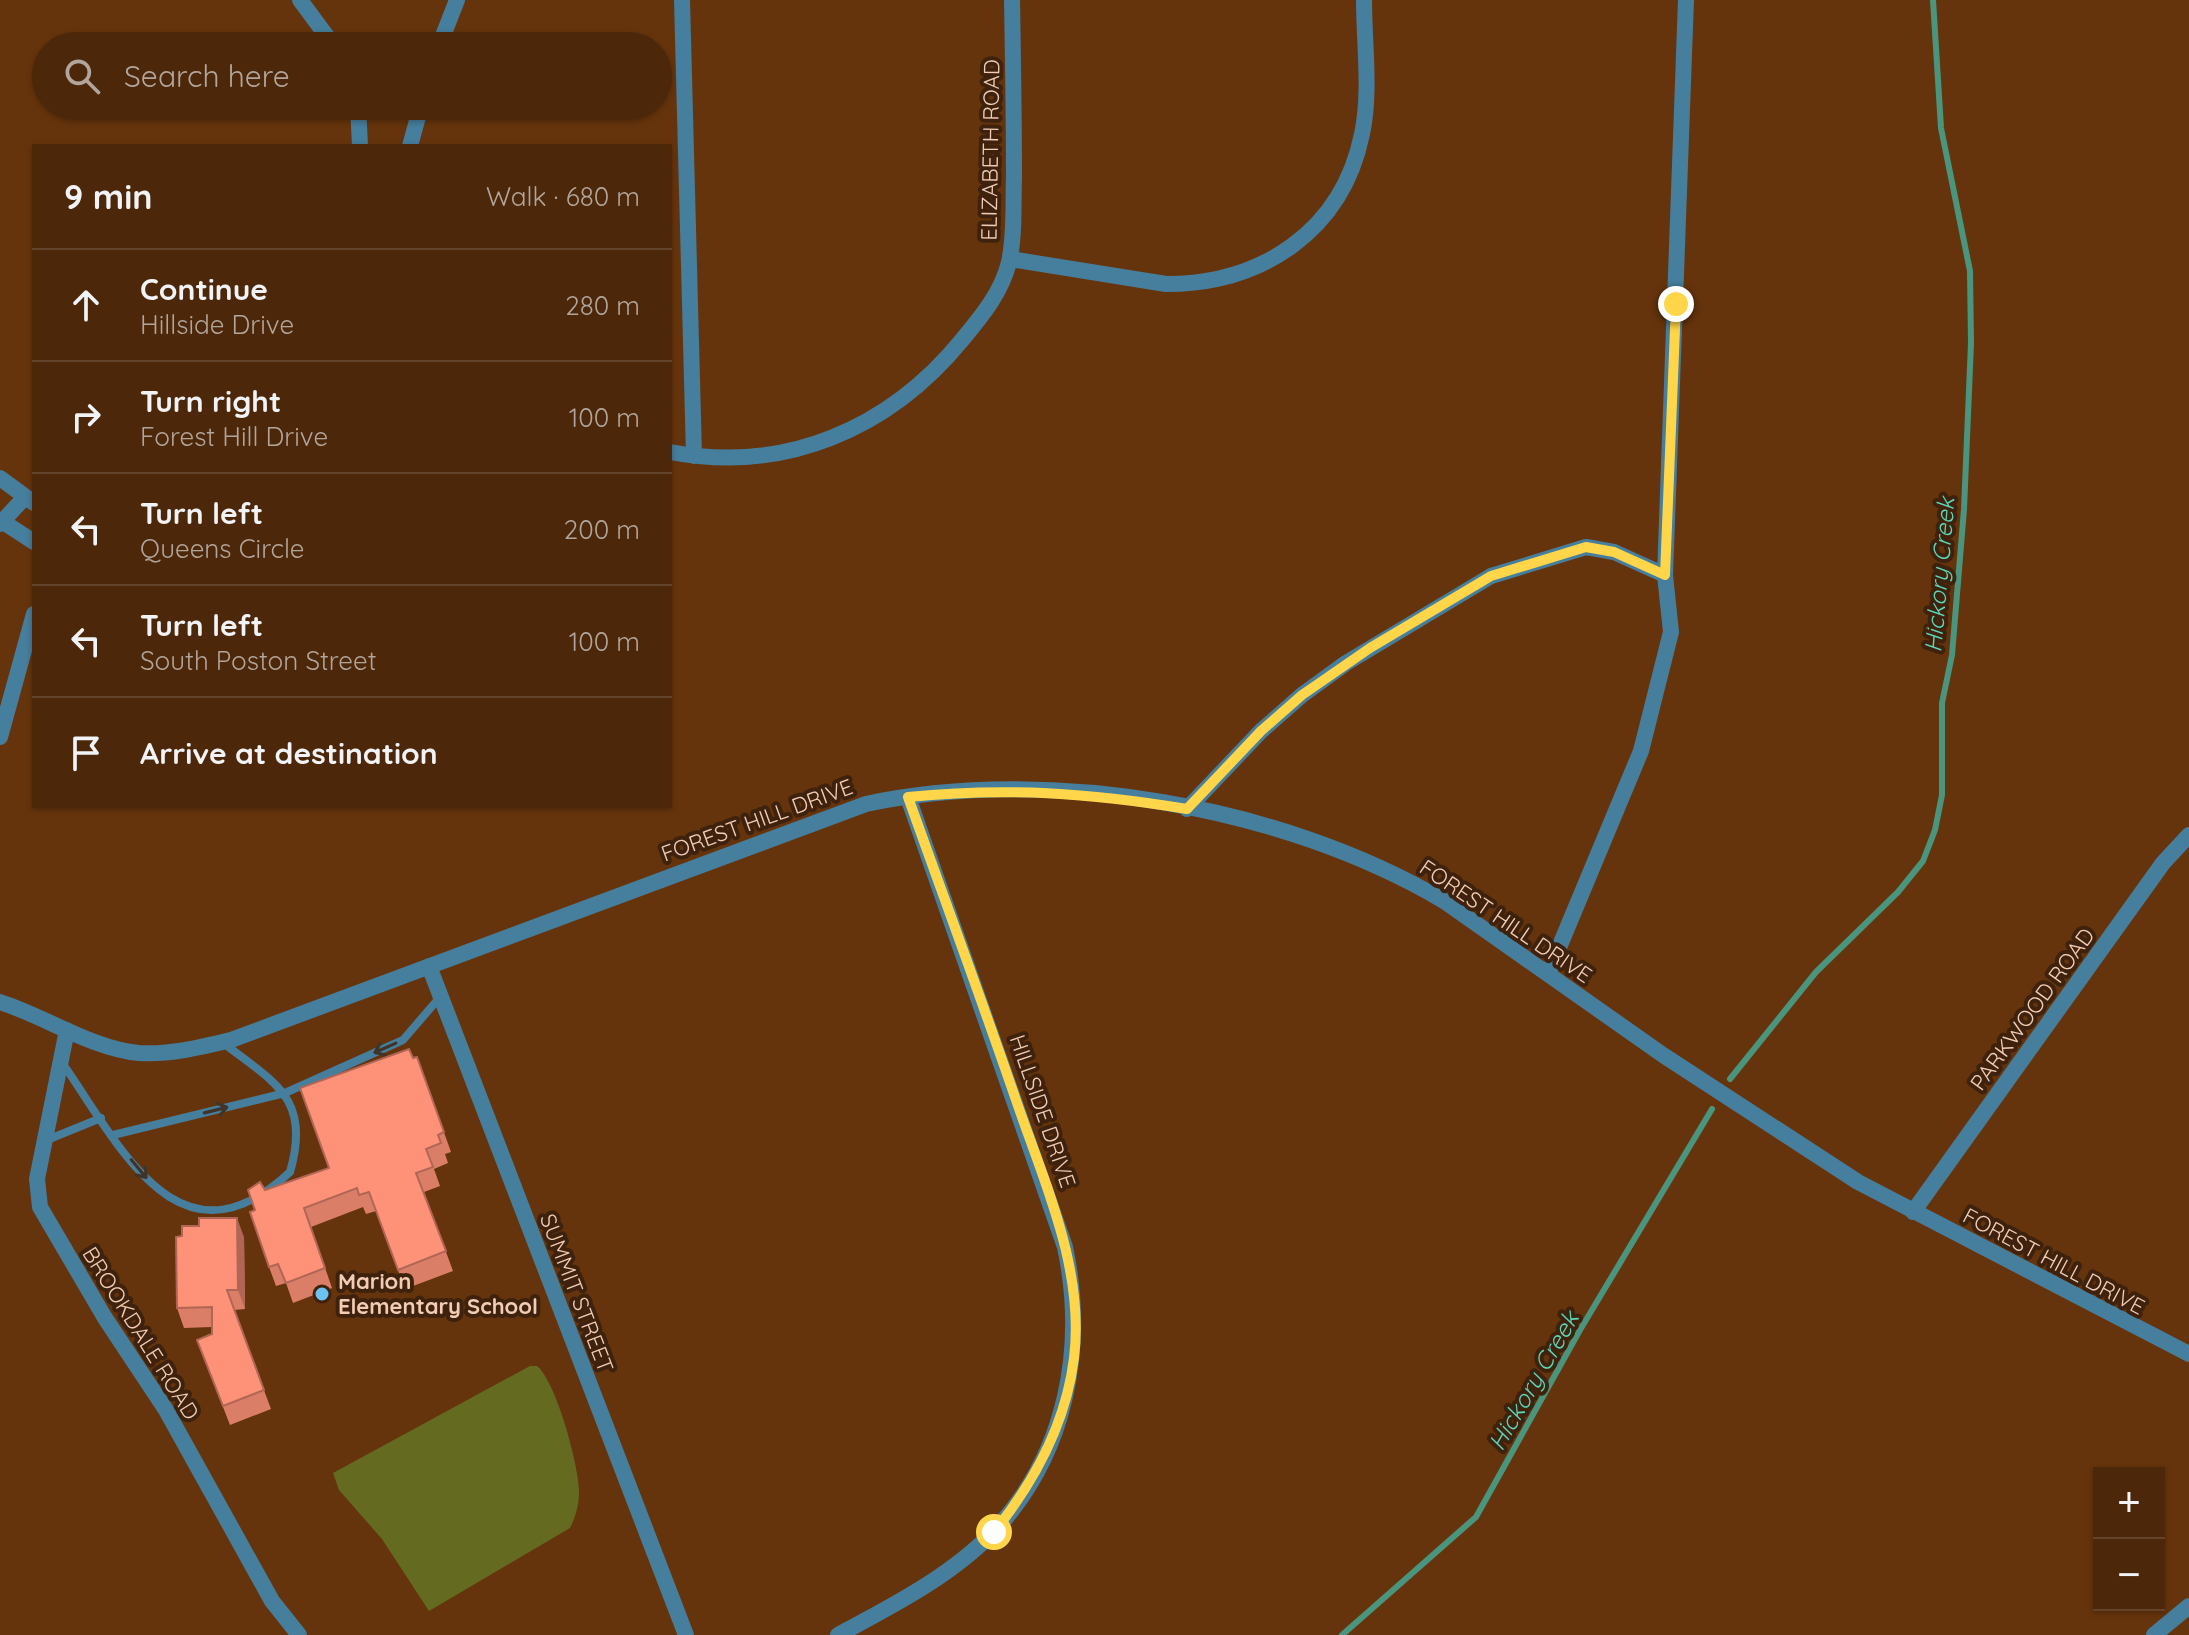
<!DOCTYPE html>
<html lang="en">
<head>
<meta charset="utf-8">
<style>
	:root { --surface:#4c2709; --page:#532f12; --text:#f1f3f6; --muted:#b2a59c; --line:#63442a }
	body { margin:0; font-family:Quicksand,sans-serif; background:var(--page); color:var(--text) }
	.controls { position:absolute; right:24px; bottom:24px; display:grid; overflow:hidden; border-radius:0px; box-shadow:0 2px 6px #0004 }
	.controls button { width:72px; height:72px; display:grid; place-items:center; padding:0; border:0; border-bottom:2px solid var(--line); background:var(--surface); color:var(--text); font:40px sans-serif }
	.stop { position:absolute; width:24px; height:24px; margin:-18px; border:6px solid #ffd54a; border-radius:50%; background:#fff }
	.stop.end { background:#ffd54a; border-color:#fff; box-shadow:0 2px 8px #0008 }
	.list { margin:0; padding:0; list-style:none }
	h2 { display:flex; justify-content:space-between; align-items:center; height:104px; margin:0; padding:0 32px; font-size:34px }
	h2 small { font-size:26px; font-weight:400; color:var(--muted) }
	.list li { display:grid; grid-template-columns:52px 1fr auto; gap:24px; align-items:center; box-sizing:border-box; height:112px; padding:0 32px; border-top:2px solid var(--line) }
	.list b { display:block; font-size:30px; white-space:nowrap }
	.list p { margin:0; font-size:26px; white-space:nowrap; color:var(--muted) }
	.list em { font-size:26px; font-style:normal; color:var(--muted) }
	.icon { flex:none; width:44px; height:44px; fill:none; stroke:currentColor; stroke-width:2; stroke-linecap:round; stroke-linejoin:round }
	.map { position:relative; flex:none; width:2189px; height:1635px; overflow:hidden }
	.search { position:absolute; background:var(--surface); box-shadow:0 2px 6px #0004; left:32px; top:32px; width:640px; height:88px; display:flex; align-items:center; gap:20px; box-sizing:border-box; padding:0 28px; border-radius:44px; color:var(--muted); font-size:30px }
	.panel { position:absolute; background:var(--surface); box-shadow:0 2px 6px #0004; left:32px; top:144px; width:640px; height:664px; border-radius:0px }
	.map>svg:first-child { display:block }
</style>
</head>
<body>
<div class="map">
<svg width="2189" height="1635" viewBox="0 0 2189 1635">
	<rect width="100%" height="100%" fill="#66340c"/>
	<!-- pitch -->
	<path fill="#646b21" d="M530 1366H537C556 1381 579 1466 579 1491 579 1505 576 1516 570 1528L429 1611 382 1539 339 1490 333 1473Z"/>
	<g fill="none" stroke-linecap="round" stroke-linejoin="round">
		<!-- stream -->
		<path stroke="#49957e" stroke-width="6" d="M1730 1079 1816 972 1898 892 1923 861 1935 830 1942 795V703L1952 655 1964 509 1971 343 1970 271 1941 128 1933 0
			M1342 1635 1476 1517 1580 1330 1712 1109"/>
		<!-- lane -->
		<path stroke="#467e9d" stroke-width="8" d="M61 1061C119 1144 179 1276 290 1172 312 1097 273 1082 222 1042
			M113 1135 285 1093 403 1040 440 997
			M47 1140 101 1118"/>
		<!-- street -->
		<path stroke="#467e9d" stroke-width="16" d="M300 0 334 46
			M682 0 694 456
			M439 46 457 0
			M358 106 360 146
			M410 146 421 106
			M1010 259 1166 284C1261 284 1342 232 1362 134 1371 92 1364 44 1364 0
			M670 452C785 474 889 429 962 340 981 317 1002 292 1009 262 1015 235 1013 205 1014 177 1014 118 1013 59 1012 0
			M0 478 34 503
			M0 520 34 542
			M0 524 25 497
			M0 737 34 614
			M1187 809 1261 731 1302 695 1346 663 1491 576 1586 547 1614 552 1665 575
			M429 966 686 1635
			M1548 974 1641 751 1671 632 1665 575 1686 0
			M0 1002C47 1017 90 1048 139 1053 170 1055 202 1047 231 1040L866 804C1049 765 1283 806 1444 901L1663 1055 1858 1182 2189 1354
			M67 1030 37 1179 40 1207 105 1318 166 1410 272 1601 299 1635
			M1913 1212 2163 863 2189 835
			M838 1635C892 1606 953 1575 995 1530 1067 1453 1086 1347 1065 1247L908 797
			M2154 1635 2189 1606"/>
	</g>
	<!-- wall -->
	<path fill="#da7e68" d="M417 1057 451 1152 445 1154 448 1163 434 1169 440 1186 424 1192 453 1271 405 1289 376 1211 366 1214 363 1207 311 1227 332 1288 293 1303 286 1283 276 1286 269 1267 255 1210 265 1190 329 1168 413 1058Z
		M199 1226 244 1237 245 1309 234 1310 271 1409 230 1425 197 1340 212 1334V1327L184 1328 177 1308 182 1236Z"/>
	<!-- shaded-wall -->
	<path fill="#b16655" d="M237 1218 244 1237 245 1309 238 1290Z"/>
	<!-- building -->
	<path fill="#fd9279" stroke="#b16655" stroke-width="2" d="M409 1049 413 1058 417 1057 444 1132 438 1135 441 1143 426 1149 433 1167 416 1173 446 1251 398 1270 369 1192 359 1195 357 1188 304 1208 325 1268 286 1283 278 1264 269 1267 250 1212 255 1210 248 1190 260 1182 265 1190 329 1168 300 1088Z
		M199 1218H237L238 1290H227L264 1390 223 1406 197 1340 212 1334V1307L177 1308 176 1237 182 1236V1226H199Z"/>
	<!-- one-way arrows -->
	<defs><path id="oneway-shaft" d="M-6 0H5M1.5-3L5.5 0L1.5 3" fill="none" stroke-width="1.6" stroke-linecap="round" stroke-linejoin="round" transform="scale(2)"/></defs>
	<g stroke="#40342a">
		<use href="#oneway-shaft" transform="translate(385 1048) rotate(156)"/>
		<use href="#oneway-shaft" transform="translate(216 1110) rotate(-14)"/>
		<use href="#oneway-shaft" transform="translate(139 1169) rotate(50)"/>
	</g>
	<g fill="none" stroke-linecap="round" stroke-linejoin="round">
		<!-- route -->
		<path stroke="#ffd54a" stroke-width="10" d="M994 1532C1035 1481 1066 1423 1074 1358 1085 1269 1044 1182 1016 1100 981 998 944 898 908 797 1006 787 1090 793 1187 809L1261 731 1302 695 1370 648 1491 576 1586 547 1614 552 1665 575 1676 304"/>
	</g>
	<!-- markers -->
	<circle fill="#6cc3f2" stroke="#3e220d" stroke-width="3" cx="322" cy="1294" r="8"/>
	<g text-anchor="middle" stroke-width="8" stroke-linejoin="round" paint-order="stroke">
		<!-- street labels -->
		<g font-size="22" fill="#f2ccb4" stroke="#3e220d">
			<text transform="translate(990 150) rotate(-89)" y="8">ELIZABETH ROAD</text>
			<text transform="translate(757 820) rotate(-20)" y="8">FOREST HILL DRIVE</text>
			<text transform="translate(1506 921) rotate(34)" y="8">FOREST HILL DRIVE</text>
			<text transform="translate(2032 1009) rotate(-54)" y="8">PARKWOOD ROAD</text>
			<text transform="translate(1043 1111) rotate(71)" y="8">HILLSIDE DRIVE</text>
			<text transform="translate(2054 1261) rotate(28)" y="8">FOREST HILL DRIVE</text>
			<text transform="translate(577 1293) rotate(69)" y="8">SUMMIT STREET</text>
			<text transform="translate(141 1333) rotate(58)" y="8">BROOKDALE ROAD</text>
		</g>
		<!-- poi labels -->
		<g font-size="22" font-weight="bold" fill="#f2ccb4" stroke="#3e220d" text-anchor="start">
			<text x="338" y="1289">Marion<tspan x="338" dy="25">Elementary School</tspan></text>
		</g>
		<!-- water labels -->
		<g font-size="24" font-style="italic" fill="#5cd7b8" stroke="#3e220d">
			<text transform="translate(1940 575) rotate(-85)" y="8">Hickory Creek</text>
			<text transform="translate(1534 1381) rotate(-60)" y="8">Hickory Creek</text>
		</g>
	</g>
</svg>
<div class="controls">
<button>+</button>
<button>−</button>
</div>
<div class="stop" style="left:994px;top:1532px"></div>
<div class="stop end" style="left:1676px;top:304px"></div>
<div class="search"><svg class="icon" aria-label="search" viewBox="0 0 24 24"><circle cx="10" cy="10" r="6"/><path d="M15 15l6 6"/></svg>Search here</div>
<section class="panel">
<h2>9 min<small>Walk · 680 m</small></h2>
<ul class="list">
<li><svg class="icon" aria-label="ahead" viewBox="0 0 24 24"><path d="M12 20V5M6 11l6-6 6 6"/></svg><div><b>Continue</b><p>Hillside Drive</p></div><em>280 m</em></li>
<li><svg class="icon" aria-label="right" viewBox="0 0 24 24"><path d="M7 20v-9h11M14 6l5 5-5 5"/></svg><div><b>Turn right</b><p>Forest Hill Drive</p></div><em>100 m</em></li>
<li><svg class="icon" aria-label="left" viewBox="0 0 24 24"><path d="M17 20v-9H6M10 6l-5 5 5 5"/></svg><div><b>Turn left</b><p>Queens Circle</p></div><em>200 m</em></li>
<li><svg class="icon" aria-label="left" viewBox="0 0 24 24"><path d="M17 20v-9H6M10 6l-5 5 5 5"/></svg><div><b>Turn left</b><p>South Poston Street</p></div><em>100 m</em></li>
<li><svg class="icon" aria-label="arrive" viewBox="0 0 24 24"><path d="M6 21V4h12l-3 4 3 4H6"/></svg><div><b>Arrive at destination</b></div></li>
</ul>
</section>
</div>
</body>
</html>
